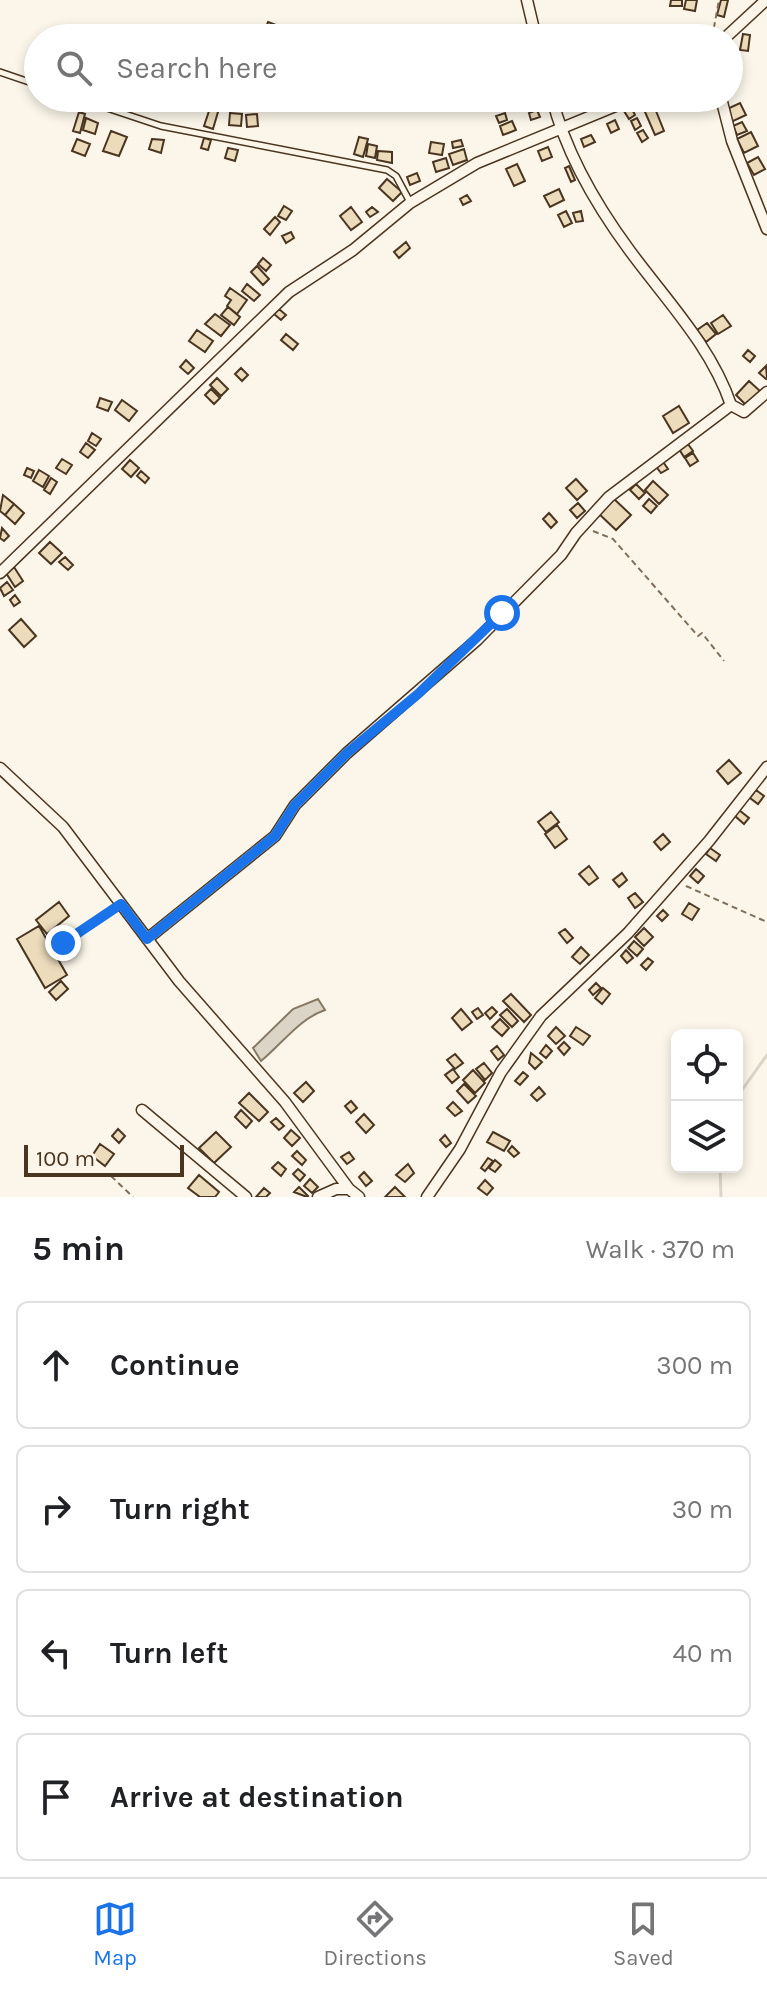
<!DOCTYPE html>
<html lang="en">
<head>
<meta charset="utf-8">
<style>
	:root { --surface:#fff; --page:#f6f6f6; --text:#202124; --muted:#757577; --line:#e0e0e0; --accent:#1a73e8 }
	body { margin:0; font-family:Karla,sans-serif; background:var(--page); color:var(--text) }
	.controls { position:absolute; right:24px; bottom:24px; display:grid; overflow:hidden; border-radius:12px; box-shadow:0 4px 12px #0003 }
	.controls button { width:72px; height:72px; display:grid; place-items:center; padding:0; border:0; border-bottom:2px solid var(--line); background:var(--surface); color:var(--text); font:40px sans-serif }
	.scale { position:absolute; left:24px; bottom:20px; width:160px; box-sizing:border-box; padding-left:8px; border:4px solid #4a3520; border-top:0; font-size:22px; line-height:28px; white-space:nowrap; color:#4a3520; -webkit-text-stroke:6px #fbf6e9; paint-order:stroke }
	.stop { position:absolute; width:24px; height:24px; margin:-18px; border:6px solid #1a73e8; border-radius:50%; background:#fff }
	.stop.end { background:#1a73e8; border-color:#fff; box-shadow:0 2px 8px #0008 }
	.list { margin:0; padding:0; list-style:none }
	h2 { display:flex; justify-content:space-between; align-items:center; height:104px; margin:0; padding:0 32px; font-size:34px }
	h2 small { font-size:26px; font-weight:400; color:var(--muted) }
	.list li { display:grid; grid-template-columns:52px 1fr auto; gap:24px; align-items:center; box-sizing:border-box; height:128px; margin:0 16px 16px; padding:0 16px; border:2px solid var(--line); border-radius:12px }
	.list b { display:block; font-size:30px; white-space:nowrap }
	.list em { font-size:26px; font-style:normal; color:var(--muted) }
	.icon { flex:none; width:44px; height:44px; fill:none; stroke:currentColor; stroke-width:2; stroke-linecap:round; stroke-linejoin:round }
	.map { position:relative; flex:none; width:767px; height:1197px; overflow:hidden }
	.search { position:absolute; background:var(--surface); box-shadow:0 4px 12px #0003; left:24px; right:24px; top:24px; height:88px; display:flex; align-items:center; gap:20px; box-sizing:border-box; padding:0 28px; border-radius:44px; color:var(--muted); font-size:30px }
	.sheet { height:680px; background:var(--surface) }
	nav { display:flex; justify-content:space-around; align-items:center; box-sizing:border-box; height:112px; border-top:2px solid var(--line); background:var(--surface); font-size:22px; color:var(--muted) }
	nav a { display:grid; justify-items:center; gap:4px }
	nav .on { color:var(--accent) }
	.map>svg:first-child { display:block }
</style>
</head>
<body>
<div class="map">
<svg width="767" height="1197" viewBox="0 0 767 1197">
	<rect width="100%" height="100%" fill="#fbf6e9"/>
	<!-- water -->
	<path fill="#dcd4c6" stroke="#887966" stroke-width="2" d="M318 999 325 1010C299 1019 283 1043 261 1061L253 1048 293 1009Z"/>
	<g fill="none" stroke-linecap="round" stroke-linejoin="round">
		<!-- stream -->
		<path stroke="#dcd4c6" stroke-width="3" d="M737 1097 767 1055
			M720 1167 721 1197"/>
	</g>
	<!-- building -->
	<path fill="#ecdcbc" stroke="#4a3520" stroke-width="2" d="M671 0H682V6H670Z
		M686 0H697L695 11 684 9Z
		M721 0H728L724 17 717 15Z
		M268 22 276 25V38H262Z
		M743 34 750 35 748 51 740 50Z
		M729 54 736 67 729 69Z
		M117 98H128L126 106 115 103Z
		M654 98H666L667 102 656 106Z
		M652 101 664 131 655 135 642 105Z
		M212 102 220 105 213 129 204 126Z
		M740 103 746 115 731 122 725 110Z
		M631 107 635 115 629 119 624 111Z
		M537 110 540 117 531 120 529 113Z
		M79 112 85 114 80 133 73 131Z
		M230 113 242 114 241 126 229 125Z
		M505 113 507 120 499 123 496 116Z
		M257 114 258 126 247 127 246 115Z
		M86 118 98 123 95 134 83 130Z
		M637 118 641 126 635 130 631 121Z
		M615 120 619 129 611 133 607 124Z
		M512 121 516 130 503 135 500 126Z
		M742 122 747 131 737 135 733 126Z
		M643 130 648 138 642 142 637 133Z
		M111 131 127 137 119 156 103 151Z
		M751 132 758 146 744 153 737 139Z
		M591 135 595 142 584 147 581 139Z
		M359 137 368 139 363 157 354 154Z
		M204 138 211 140 208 150 201 148Z
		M77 139 90 144 85 156 72 151Z
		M152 139 164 140 161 153 149 149Z
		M461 140 463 146 453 148 452 142Z
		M431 142 444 144 442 155 429 153Z
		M368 144 377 146 375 158 366 156Z
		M548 147 552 157 542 161 538 151Z
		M228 148 238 150 235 161 225 158Z
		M464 149 467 160 453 165 449 154Z
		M378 151 392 152V163L377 160Z
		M758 157 765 169 754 175 747 163Z
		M446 158 449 168 436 172 433 162Z
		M517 164 525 181 514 186 506 169Z
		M569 166 575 180 571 182 565 168Z
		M417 173 420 181 410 185 407 177Z
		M387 179 402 192 393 201 379 188Z
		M559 189 564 200 550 207 544 196Z
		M467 195 471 201 463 205 460 199Z
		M284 206 292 211 286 220 278 216Z
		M351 207 362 222 351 230 340 216Z
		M372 207 378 212 370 217 366 212Z
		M566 211 572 223 564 227 558 215Z
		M581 211 583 221 576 222 573 213Z
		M275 217 280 222 270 235 264 229Z
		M291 232 294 238 286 243 282 236Z
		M406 242 410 248 399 258 394 252Z
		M263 258 271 265 266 271 258 264Z
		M257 266 269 279 263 285 251 272Z
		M247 284 260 295 254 301 242 291Z
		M230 288 247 300 237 314 227 306 231 300 225 296Z
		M228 307 240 317 234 325 221 315Z
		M279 309 286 315 281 320 274 314Z
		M215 314 230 325 221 336 205 324Z
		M723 315 731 326 718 334 711 323Z
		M707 323 716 334 706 342 697 330Z
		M197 330 213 341 205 352 189 341Z
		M286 334 298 344 293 350 281 340Z
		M748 350 755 356 750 362 743 356Z
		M186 360 194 368 188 374 180 367Z
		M766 366 767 378 766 379 759 373Z
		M241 368 248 375 242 381 235 374Z
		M217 378 228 389 221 396 210 385Z
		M749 381 761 392 747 406 736 395Z
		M211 389 220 398 214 404 205 395Z
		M100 398 112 402 108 411 97 407Z
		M122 400 137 411 129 421 115 410Z
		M679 406 689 423 673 433 663 416Z
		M92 433 101 439 96 446 88 441Z
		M86 443 95 450 88 458 80 452Z
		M688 444 693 451 684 457 679 449Z
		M693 453 698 461 690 466 685 458Z
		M62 459 72 465 66 474 56 468Z
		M661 459 668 469 661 473 654 464Z
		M130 460 139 468 131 477 122 469Z
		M27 468 34 471 31 478 24 475Z
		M39 470 49 476 43 487 33 481Z
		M141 471 149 478 145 483 137 476Z
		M51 478 57 482 50 494 44 490Z
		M576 479 587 491 577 500 566 488Z
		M653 481 668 495 659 504 645 490Z
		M636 484 645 493 639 499 630 490Z
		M3 495 14 504 5 515 0 511Z
		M613 498 631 515 616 530 598 513Z
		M649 499 657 506 651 513 643 506Z
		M578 503 585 511 577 518 570 510Z
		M14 504 24 513 15 524 5 515Z
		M549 513 557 522 551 528 543 519Z
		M2 528 9 536 4 541 0 538Z
		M50 542 62 553 51 564 39 553Z
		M65 557 73 565 68 570 59 562Z
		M14 567 23 581 15 587 6 573Z
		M7 582 13 590 4 596 0 588Z
		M15 595 20 602 14 606 10 600Z
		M21 619 36 636 24 647 9 630Z
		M729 760 741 773 728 784 717 771Z
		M756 790 764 796 758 804 750 798Z
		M739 810 749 818 744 824 735 816Z
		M551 812 559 822 546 832 538 822Z
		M557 825 567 839 555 848 545 834Z
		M663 834 670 842 661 850 654 842Z
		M710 848 720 855 716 861 706 854Z
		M589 866 598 878 589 885 579 874Z
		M696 869 704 876 698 883 690 876Z
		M622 873 627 880 619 887 613 880Z
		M635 893 643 902 635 908 628 898Z
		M59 902 69 916 47 934 36 920Z
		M689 903 699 909 692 920 682 914Z
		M663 910 668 915 662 921 657 916Z
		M39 926 67 975 45 988 17 939Z
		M644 928 653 937 644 946 635 937Z
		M565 929 573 938 567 943 559 933Z
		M634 941 643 949 637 956 628 948Z
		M581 947 589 955 580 964 572 957Z
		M626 950 633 958 627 963 621 956Z
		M648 958 653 962 646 970 641 965Z
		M61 981 68 989 56 1000 49 992Z
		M596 983 601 988 593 995 589 990Z
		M603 988 610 994 602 1004 595 998Z
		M511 994 531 1015 524 1022 503 1001Z
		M492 1007 497 1012 490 1019 485 1013Z
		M478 1008 483 1015 477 1019 472 1012Z
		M461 1009 472 1022 462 1030 452 1018Z
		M507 1009 518 1021 512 1027 500 1015Z
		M500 1019 509 1028 502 1036 492 1027Z
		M556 1027 565 1036 556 1044 548 1036Z
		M576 1027 590 1036 583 1045 570 1036Z
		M564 1042 570 1048 564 1055 558 1048Z
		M546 1045 552 1051 546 1058 540 1053Z
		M497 1046 504 1055 498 1060 491 1051Z
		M531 1053 542 1062 535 1069 529 1063Z
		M455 1054 463 1063 455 1069 447 1060Z
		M484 1063 492 1073 485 1080 476 1069Z
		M453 1069 459 1077 452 1083 445 1075Z
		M473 1070 485 1083 475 1093 463 1080Z
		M523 1072 528 1076 520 1085 515 1081Z
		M306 1082 314 1091 303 1102 294 1093Z
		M464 1084 476 1096 468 1103 457 1091Z
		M539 1087 545 1094 537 1101 531 1095Z
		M249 1093 268 1112 259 1121 239 1103Z
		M351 1101 357 1108 351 1113 345 1106Z
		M453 1102 462 1111 455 1116 447 1108Z
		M241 1110 252 1121 246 1128 235 1117Z
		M364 1114 374 1125 366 1133 356 1122Z
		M276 1118 284 1126 279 1130 271 1122Z
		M118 1129 125 1136 119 1143 112 1136Z
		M291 1130 300 1138 292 1146 284 1138Z
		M216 1132 231 1147 214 1163 199 1148Z
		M493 1132 510 1141 504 1151 487 1142Z
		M445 1135 451 1143 446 1147 440 1140Z
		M100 1144 114 1154 105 1166 92 1156Z
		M512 1146 519 1153 514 1157 508 1151Z
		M297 1151 306 1160 302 1165 292 1156Z
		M349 1152 354 1159 347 1164 341 1157Z
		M488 1158 493 1161 485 1171 481 1168Z
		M495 1160 501 1165 495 1172 489 1168Z
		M278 1162 286 1169 281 1176 272 1168Z
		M408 1164 414 1173 405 1182 396 1175Z
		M298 1169 305 1175 300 1181 293 1174Z
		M364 1172 372 1181 366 1186 359 1177Z
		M199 1175 219 1192 215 1197H200L188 1188Z
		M310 1179 318 1187 312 1193 304 1186Z
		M485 1180 493 1188 487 1195 478 1188Z
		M299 1187 308 1196 307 1197 294 1192Z
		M395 1187 405 1197H385Z
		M264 1188 270 1193 266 1197H256Z"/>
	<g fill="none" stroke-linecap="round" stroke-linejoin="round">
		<!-- lane casing -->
		<g stroke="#4a3520" stroke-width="8">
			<path id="lane" d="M0 72 38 85
				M77 98 161 126 387 170 396 176 410 202
				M63 943 120 904"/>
		</g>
		<!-- street casing -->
		<g stroke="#4a3520" stroke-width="13">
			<path id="street" d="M527 0 536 38
				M725 38 766 0
				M721 98 732 141 767 229
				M731 405 744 412 767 392
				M0 573 289 292 353 250 410 203 477 163 635 98
				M0 768 63 827 179 981 285 1102 349 1189
				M147 939 275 836 295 805 347 753 477 640 561 555 576 533 609 497 731 405C711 346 666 300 630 251 596 205 566 154 552 98
				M142 1110 246 1197
				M318 1197 336 1189H349L359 1197
				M427 1197 460 1149 501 1072 541 1016 628 933 709 841 767 767"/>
		</g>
		<!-- path -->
		<path stroke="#7f6f5c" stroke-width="2" stroke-dasharray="6 4" stroke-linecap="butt" d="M712 38 719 0
			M593 531 613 539 698 636 702 633 724 661
			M686 886 767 922
			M111 1176 133 1197"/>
		<!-- lane -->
		<use href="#lane" stroke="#fbf6e9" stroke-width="5"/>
		<!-- street -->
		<use href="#street" stroke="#fbf6e9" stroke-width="10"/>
	</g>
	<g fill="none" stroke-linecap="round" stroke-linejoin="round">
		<!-- route -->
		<path stroke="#1a73e8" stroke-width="10" d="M63 943 121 904 147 939 275 836 295 805 347 753 418 694 502 613"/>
	</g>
</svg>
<div class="controls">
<button><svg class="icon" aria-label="locate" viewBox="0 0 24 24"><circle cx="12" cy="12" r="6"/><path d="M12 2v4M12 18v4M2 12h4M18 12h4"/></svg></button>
<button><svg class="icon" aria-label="layers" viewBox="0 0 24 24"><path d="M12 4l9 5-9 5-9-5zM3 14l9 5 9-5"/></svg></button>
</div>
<div class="scale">100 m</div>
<div class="stop" style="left:502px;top:613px"></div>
<div class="stop end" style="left:63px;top:943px"></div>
<div class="search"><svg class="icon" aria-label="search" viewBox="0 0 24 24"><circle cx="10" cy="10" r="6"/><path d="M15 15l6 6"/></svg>Search here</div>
</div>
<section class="sheet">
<h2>5 min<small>Walk · 370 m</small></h2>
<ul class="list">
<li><svg class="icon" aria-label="ahead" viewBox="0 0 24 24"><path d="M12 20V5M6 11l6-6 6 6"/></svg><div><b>Continue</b></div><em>300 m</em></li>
<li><svg class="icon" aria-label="right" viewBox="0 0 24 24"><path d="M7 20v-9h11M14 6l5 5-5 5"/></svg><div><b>Turn right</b></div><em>30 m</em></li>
<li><svg class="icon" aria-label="left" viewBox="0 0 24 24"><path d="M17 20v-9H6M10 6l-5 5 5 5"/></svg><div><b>Turn left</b></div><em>40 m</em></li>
<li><svg class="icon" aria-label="arrive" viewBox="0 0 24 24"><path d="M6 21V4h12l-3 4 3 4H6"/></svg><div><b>Arrive at destination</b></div></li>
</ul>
</section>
<nav>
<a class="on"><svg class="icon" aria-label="map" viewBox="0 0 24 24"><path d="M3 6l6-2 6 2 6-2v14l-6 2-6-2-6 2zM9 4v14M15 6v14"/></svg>Map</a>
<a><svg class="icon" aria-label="directions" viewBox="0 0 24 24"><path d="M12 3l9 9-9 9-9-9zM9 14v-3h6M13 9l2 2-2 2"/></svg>Directions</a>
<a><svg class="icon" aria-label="saved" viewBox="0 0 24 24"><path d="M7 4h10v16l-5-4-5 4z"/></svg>Saved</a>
</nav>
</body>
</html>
